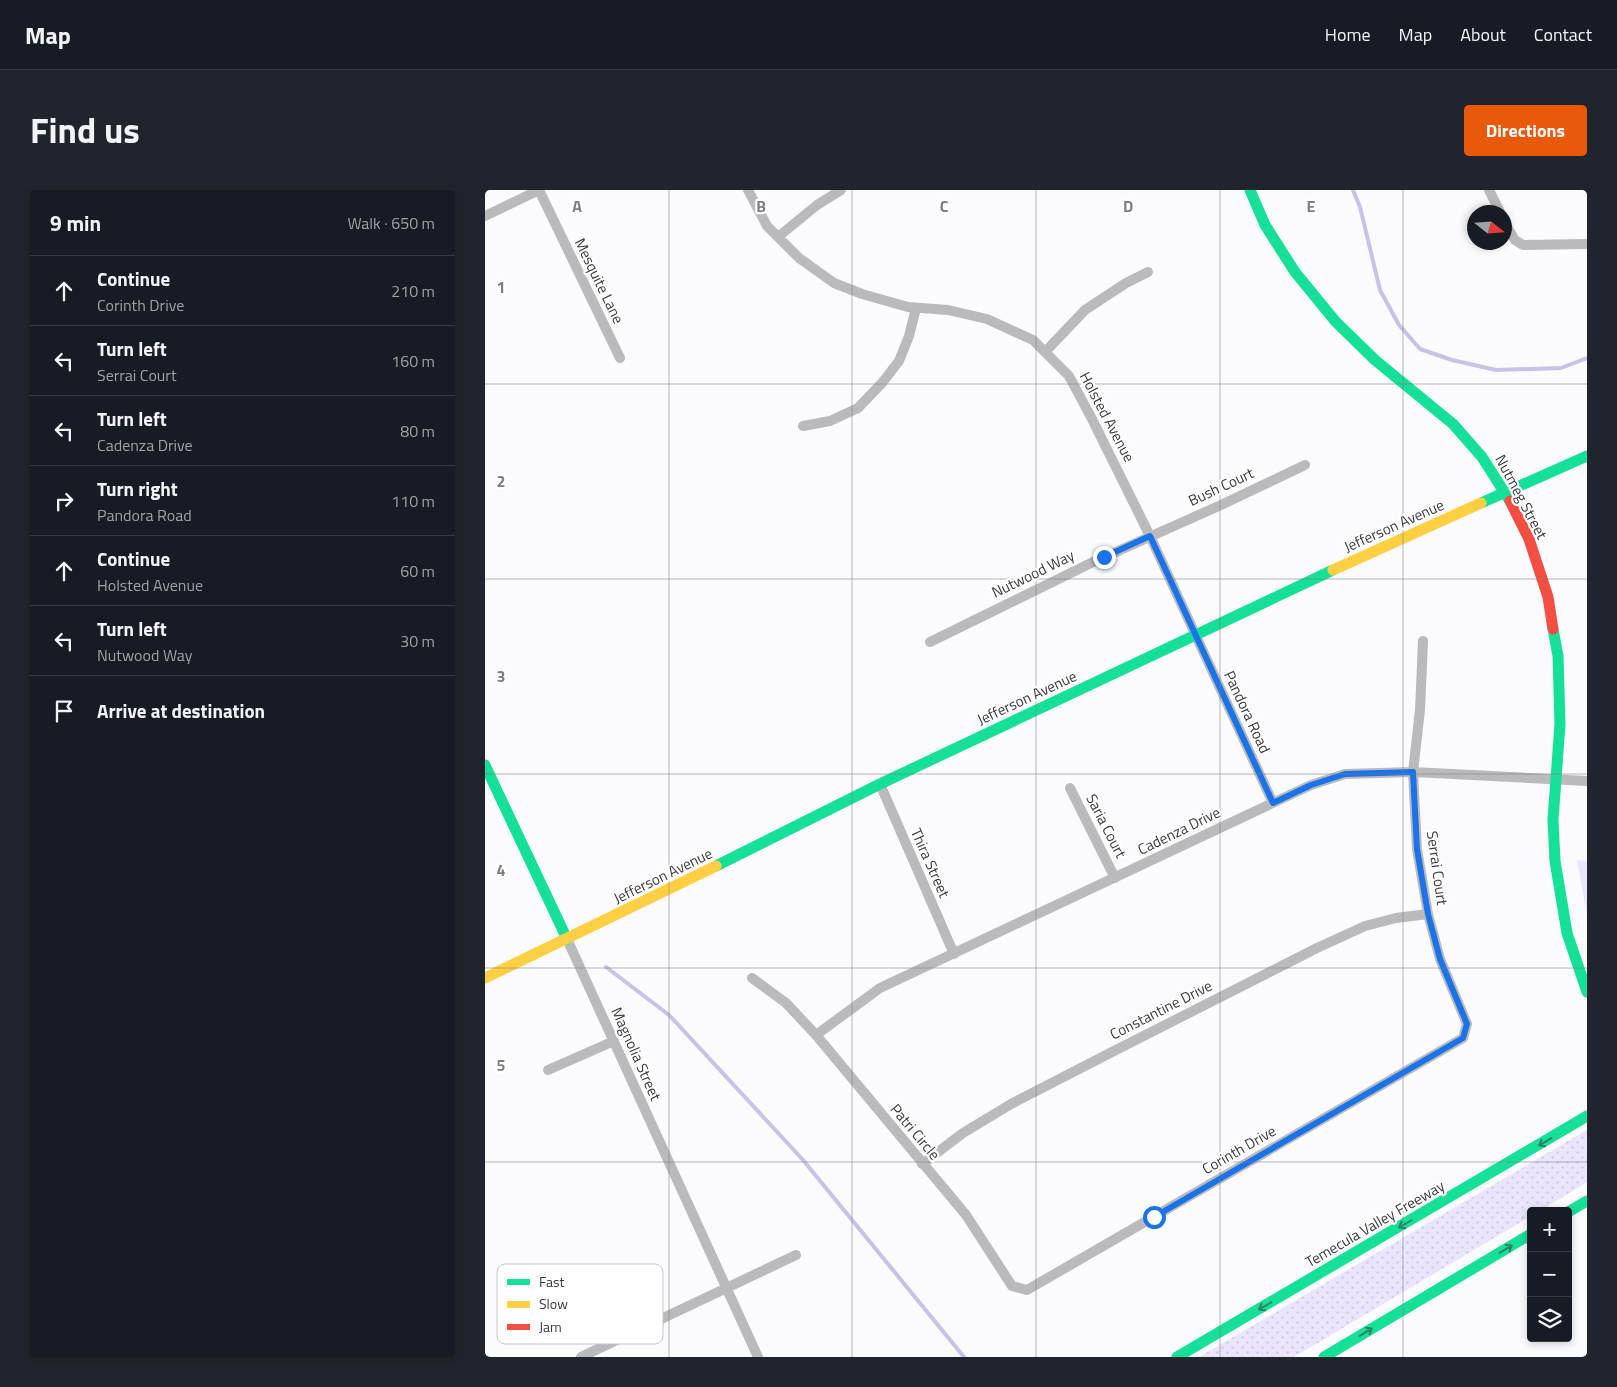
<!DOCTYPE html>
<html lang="en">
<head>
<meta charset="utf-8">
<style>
	:root { --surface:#171b24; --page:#20242c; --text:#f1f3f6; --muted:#9ea1a6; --line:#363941; --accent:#ea580c }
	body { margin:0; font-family:"Titillium Web",sans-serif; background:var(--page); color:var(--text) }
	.controls { position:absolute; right:15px; bottom:15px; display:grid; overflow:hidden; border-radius:5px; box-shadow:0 2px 8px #0003 }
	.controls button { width:45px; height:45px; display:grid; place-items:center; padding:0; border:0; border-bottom:1px solid var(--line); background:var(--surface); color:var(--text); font:25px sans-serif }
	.compass { position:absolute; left:982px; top:15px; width:45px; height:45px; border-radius:50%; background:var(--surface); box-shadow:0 2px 8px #0003; rotate:107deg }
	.stop { position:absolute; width:15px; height:15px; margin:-11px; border:4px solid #1a73e8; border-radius:50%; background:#fff }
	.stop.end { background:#1a73e8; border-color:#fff; box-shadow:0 1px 5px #0008 }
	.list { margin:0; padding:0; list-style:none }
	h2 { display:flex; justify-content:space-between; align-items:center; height:65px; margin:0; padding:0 20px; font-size:21px }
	h2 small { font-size:16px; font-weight:400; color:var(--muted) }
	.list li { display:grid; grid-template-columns:32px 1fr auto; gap:15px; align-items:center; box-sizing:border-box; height:70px; padding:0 20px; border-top:1px solid var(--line) }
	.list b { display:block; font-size:19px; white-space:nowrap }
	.list p { margin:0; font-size:16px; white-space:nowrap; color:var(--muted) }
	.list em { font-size:16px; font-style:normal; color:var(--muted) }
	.icon { flex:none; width:28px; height:28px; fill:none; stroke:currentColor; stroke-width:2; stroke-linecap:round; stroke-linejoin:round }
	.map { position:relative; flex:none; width:1102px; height:1167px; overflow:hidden; border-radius:5px }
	header { display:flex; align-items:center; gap:30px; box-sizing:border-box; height:70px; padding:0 25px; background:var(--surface); border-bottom:1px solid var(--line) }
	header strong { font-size:24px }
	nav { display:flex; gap:28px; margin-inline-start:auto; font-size:18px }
	.intro { display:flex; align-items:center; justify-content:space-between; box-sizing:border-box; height:120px; padding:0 30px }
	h1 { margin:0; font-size:35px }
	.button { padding:12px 22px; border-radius:5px; background:var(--accent); color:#fff; font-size:18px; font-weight:700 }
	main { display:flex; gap:30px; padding:0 30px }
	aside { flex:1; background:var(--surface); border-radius:5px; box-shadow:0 2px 8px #0003 }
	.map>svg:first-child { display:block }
</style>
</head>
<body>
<header>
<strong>Map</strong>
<nav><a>Home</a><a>Map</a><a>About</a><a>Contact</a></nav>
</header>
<div class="intro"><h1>Find us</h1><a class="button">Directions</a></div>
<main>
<aside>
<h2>9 min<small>Walk · 650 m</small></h2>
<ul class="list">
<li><svg class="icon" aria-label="ahead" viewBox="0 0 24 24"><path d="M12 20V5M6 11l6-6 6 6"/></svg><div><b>Continue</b><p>Corinth Drive</p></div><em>210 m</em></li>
<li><svg class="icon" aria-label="left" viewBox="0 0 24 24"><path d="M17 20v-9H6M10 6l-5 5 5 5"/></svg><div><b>Turn left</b><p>Serrai Court</p></div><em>160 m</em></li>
<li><svg class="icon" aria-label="left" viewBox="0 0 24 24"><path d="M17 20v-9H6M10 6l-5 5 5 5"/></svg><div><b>Turn left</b><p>Cadenza Drive</p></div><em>80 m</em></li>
<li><svg class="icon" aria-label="right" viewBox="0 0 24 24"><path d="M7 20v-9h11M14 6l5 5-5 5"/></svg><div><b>Turn right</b><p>Pandora Road</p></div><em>110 m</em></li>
<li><svg class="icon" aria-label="ahead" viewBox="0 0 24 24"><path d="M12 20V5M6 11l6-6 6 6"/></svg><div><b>Continue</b><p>Holsted Avenue</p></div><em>60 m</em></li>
<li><svg class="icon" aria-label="left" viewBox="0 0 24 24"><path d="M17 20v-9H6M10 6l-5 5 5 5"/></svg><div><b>Turn left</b><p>Nutwood Way</p></div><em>30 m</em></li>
<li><svg class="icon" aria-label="arrive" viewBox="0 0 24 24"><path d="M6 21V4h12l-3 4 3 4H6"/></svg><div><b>Arrive at destination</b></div></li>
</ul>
</aside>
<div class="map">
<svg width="1102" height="1167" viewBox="0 0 1102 1167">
	<defs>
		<pattern id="grass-dots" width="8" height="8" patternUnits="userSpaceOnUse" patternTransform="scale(1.25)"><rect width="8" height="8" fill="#eae5fd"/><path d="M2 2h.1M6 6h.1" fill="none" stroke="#c9c5da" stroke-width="1.8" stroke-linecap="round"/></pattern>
	</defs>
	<rect width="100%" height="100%" fill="#fbfafd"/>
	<!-- grass -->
	<path fill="url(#grass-dots)" d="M1102 940V992L1055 1021H1046V1026L809 1167H714Z"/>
	<!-- park -->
	<path fill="#eae5fd" d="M1092 670 1102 671V725Z"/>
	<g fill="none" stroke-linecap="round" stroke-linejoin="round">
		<!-- stream -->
		<path stroke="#c9c1e8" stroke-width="4" d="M868 0 875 17 895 100 914 135 935 159 967 170 1011 180 1076 178 1102 168
			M121 777 184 825 318 970 479 1167"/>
		<!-- street -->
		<path stroke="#bababc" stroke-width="10" d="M263 0 282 36 314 68 349 93 377 104 423 117 463 120 502 129 548 150 584 186 607 229 665 346 788 613
			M1004 0 1015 22
			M0 26 54 0 135 168
			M1019 32 1030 50 1038 55 1102 54
			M293 47 332 15 356 0
			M560 162 600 120 641 93 663 82
			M318 236 345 231 373 218 397 193 414 171 424 146 431 118
			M445 452 604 374 736 315 820 275
			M395 594 469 764
			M585 598 630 688
			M82 749 273 1167
			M267 788 301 813 331 845 481 1025 527 1096 542 1100 978 848 982 834 955 769 943 724 932 659 928 582 935 520 938 451
			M331 845 395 798 826 595 860 584 928 582 1102 591
			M63 880 129 851
			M437 974 478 943 526 914 627 862 832 758 880 736 911 728 943 724
			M96 1167 311 1065"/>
		<!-- fast -->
		<path stroke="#16e098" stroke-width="11" d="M765 0 780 35 810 82 851 132 890 170 968 234 997 267 1025 311
			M996 313 1102 266
			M1068 439 1073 466 1075 534 1068 630 1070 671 1082 743 1102 802
			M0 575 82 749
			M231 676 395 594 848 380
			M1083 1022 1102 1011
			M692 1167 1102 926
			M839 1167 1046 1044"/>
		<!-- slow -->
		<path stroke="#ffcf43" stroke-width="11" d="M848 380 996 313
			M0 788 231 676"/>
		<!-- jam -->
		<path stroke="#f24e42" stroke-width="11" d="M1025 311 1044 349 1063 407 1068 439"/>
	</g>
	<!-- one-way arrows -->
	<defs><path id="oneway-shaft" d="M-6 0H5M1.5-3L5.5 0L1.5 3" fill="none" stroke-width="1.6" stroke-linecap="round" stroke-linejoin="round" transform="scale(1.25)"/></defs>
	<g stroke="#2a8565">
		<use href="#oneway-shaft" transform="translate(1060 952) rotate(149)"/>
		<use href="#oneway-shaft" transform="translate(920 1034) rotate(150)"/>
		<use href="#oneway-shaft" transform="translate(1021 1059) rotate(-31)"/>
		<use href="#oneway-shaft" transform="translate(780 1116) rotate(150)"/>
		<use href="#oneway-shaft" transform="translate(881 1142) rotate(-31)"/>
	</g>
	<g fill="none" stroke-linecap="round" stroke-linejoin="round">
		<!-- route -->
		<path stroke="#1a73e8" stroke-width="6" d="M619 367 665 346 788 613 826 595 860 584 928 582 932 659 943 724 955 769 982 834 978 848 669 1027"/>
	</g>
	<!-- grid -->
	<path fill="none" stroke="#7e7d80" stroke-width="1" stroke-opacity="0.55" d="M184 0V1167M367 0V1167M551 0V1167M735 0V1167M918 0V1167M0 194H1102M0 389H1102M0 584H1102M0 778H1102M0 972H1102"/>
	<g text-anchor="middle" stroke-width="4.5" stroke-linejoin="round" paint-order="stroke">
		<!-- street labels -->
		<g font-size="15" fill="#3a3a3c" stroke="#fff">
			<text transform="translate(114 91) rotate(64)" y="5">Mesquite Lane</text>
			<text transform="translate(622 227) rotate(62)" y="5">Holsted Avenue</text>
			<text transform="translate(736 297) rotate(-25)" y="5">Bush Court</text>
			<text transform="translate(1036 307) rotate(62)" y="5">Nutmeg Street</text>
			<text transform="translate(909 336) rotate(-24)" y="5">Jefferson Avenue</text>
			<text transform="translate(548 384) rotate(-26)" y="5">Nutwood Way</text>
			<text transform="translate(542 508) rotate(-25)" y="5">Jefferson Avenue</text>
			<text transform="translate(762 522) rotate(65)" y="5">Pandora Road</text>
			<text transform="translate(621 636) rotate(63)" y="5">Saria Court</text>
			<text transform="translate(694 641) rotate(-26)" y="5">Cadenza Drive</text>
			<text transform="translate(445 673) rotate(66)" y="5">Thira Street</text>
			<text transform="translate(952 678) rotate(82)" y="5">Serrai Court</text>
			<text transform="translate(178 686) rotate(-26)" y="5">Jefferson Avenue</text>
			<text transform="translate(676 820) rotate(-27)" y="5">Constantine Drive</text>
			<text transform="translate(151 864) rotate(66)" y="5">Magnolia Street</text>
			<text transform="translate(430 942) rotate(50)" y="5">Patri Circle</text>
			<text transform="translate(754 960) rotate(-30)" y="5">Corinth Drive</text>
			<text transform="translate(890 1034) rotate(-30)" y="5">Temecula Valley Freeway</text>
		</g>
	</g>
	<!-- legend -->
	<rect x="12" y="1074" width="166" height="80" rx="8" fill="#fff" stroke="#c4c4c4" stroke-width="1"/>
	<rect x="22" y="1089" width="23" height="6" fill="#16e098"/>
	<rect x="22" y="1111" width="23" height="7" fill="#ffcf43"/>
	<rect x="22" y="1134" width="23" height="6" fill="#f24e42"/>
	<g font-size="14" fill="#3a3a3c">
		<text x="54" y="1097">Fast</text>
		<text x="54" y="1119">Slow</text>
		<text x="54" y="1142">Jam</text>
	</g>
	<g font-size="16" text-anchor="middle" font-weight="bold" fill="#7e7d80" stroke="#fff" stroke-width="4.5" stroke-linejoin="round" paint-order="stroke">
		<text x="92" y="22">A</text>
		<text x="276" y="22">B</text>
		<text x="459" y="22">C</text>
		<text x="643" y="22">D</text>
		<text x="826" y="22">E</text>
		<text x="16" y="103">1</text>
		<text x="16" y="297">2</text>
		<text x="16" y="492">3</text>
		<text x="16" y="686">4</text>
		<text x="16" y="881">5</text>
	</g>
</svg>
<div class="controls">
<button>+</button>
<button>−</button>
<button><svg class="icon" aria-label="layers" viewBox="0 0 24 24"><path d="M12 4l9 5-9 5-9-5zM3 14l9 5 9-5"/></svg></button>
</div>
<svg class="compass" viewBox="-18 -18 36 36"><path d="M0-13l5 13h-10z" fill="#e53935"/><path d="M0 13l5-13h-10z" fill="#9ea1a6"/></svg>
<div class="stop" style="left:669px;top:1027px"></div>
<div class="stop end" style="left:619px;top:367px"></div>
</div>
</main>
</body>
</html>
